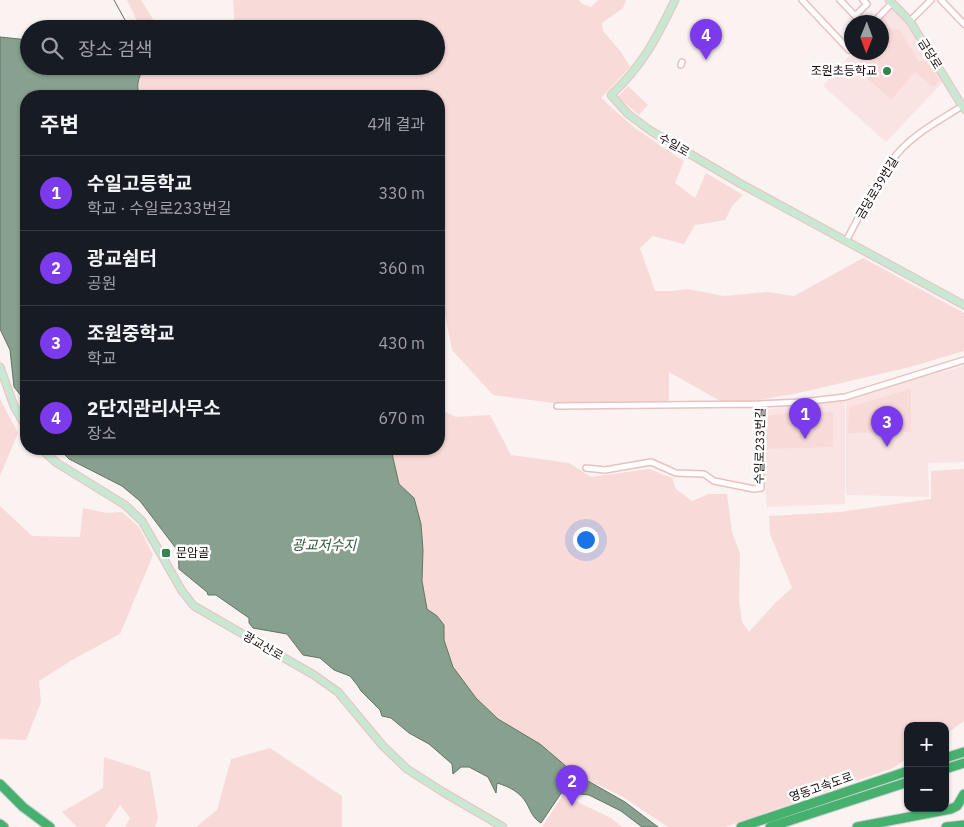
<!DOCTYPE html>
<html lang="ko">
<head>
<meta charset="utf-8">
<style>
	:root { --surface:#171b24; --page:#20242c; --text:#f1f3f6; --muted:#9ea1a6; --line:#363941; --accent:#7c3aed }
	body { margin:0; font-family:"IBM Plex Sans","Noto Sans KR",sans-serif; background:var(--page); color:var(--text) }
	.controls { position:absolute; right:15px; bottom:15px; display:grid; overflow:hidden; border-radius:10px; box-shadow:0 1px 4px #0004 }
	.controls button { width:45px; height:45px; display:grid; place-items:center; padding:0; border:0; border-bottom:1px solid var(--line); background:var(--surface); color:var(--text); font:25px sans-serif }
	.compass { position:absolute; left:844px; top:15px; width:45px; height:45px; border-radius:50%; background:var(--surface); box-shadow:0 1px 4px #0004; rotate:181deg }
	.you { position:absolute; left:585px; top:539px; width:18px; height:18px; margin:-12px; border:4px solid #fff; border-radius:50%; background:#1a73e8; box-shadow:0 0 0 8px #1a73e833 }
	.badge { display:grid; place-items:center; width:32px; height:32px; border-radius:50%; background:var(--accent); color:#fff; font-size:16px; font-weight:700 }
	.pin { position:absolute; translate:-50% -41px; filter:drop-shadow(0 1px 2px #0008) }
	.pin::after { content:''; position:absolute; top:26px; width:18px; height:15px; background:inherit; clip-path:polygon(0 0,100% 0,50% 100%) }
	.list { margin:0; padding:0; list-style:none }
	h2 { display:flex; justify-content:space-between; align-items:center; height:65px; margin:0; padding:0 20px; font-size:21px }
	h2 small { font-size:16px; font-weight:400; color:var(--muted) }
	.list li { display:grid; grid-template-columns:32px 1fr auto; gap:15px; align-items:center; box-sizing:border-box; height:75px; padding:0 20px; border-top:1px solid var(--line) }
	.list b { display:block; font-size:19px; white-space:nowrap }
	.list p { margin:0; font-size:16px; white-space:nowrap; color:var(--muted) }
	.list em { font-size:16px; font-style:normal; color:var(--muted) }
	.icon { flex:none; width:28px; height:28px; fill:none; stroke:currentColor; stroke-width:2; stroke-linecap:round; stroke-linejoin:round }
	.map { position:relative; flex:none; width:964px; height:827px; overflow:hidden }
	.search { position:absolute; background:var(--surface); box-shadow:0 1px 4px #0004; left:20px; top:20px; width:425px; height:55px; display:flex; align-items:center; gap:12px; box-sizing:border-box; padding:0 18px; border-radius:28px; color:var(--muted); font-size:19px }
	.panel { position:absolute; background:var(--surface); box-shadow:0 1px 4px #0004; left:20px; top:90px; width:425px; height:365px; border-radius:20px }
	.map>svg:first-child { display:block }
</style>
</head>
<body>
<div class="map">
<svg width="964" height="827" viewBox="0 0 964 827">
	<rect width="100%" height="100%" fill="#fbf2f2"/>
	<!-- built -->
	<path fill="#fae4e3" d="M893 6 905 19 944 81 886 142 823 86 852 53 882 52V22H878Z
		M964 366V462L928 463 929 497 846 495V398Z
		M845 398V504L767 507 764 468V410Z"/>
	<!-- green -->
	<path fill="#f8dad9" d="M127 0H141L159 29H141Z
		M233 0H579L582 4 591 7 598 0H626L623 8 602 23 603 31 621 52 630 67 601 98 636 129 684 161 675 183 695 198 706 173 743 195 732 206 725 220 695 225 684 244 653 236 640 248 655 291H671L688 289 724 296 767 292 794 296 863 258 964 313V351L910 367 794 394 752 401H720L669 372V402L561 404 493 395 452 350 442 300 439 298V96H141L138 92 139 78 144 66H184L188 69 199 66H436V29H235Z
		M889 28 900 30 919 62 926 59 940 81 933 87 915 72 891 100 854 66 867 53 882 52V37Z
		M628 86 648 105 639 115 618 97Z
		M911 389V432L848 433 849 407Z
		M439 392 443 398 439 409 456 417 490 415 511 455 569 463 591 477 649 469 672 478 676 489 692 501 708 494H727L732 532 740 554 739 600 742 622 749 632 775 603 792 588 770 534 769 516 840 512 931 499V471L964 469V721L945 735V726H908V758L893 768 725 827H668L623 797 574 773 540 744 498 720 476 698 453 667 444 640 443 625 437 616 427 609 422 581 423 550 421 524 414 498 399 484 391 449H439Z
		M0 399 18 433 0 476Z
		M801 411 833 412V447L766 449V416Z
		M0 506 32 536 80 537 83 508 106 513 122 512 139 527 153 555 120 634 72 660 39 681 41 702 26 740 0 739Z
		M270 748 342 796V827H196L217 810 231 759Z
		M104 757 150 772 158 818 155 827H125L130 818 120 805 105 827H77L62 812 103 788Z
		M563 795 611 818 622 827H542Z"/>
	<!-- water -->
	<path fill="#87a18e" stroke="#657366" d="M0 37 29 40V66H144C140 75 134 87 141 96H26V402L14 387 10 350 0 329Z
		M59 449H391L399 484 414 498 421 524 423 550 422 581 427 609 437 616 444 625V640L453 667 476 698 498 719 540 744 574 773 625 802 658 827H642L621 811 589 795 562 792 541 823C533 818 531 812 527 804 520 792 510 787 497 783L496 793 488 777 469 767H461L453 774 452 764 429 744 409 733 391 718 382 716 380 710 361 691 358 686 350 676 334 670 320 658 303 655 287 634 253 628 249 623V618L216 595H208L207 592 179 569 178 551 140 501 122 486 69 459Z"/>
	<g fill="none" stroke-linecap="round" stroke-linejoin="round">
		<!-- stream -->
		<path stroke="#657366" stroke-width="1" d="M114 0 130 29"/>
		<!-- street casing -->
		<g stroke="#ebc0bf" stroke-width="8">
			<path id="street" d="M802 0 849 50 852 47
				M840 0 861 22
				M941 0 964 24
				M855 16 867 4 863 0
				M910 21 931 0
				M874 22 892 3
				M681 65 682 62
				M846 241C862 212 876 180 897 154 915 133 940 120 962 106
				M557 406 759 404
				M586 468 605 470 651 462 676 473 704 474 714 481 754 489 761 488 759 404 802 402 845 397 964 360"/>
		</g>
		<!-- secondary casing -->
		<g stroke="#ebc0bf" stroke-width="9">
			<path id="secondary" d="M675 0C656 39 643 65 611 95L628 114 651 131 741 184 964 305
				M889 0 910 21 964 109
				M0 367 14 406 26 427
				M41 449 57 463 125 505 142 521 182 591 194 606 314 675 338 692 383 746 407 769 443 792 503 827"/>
		</g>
		<!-- highway casing -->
		<g stroke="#d0cece" stroke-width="11">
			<path id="highway" d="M945 758 964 752
				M945 769 964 763
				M0 784 23 807 50 827
				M0 824 4 827
				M741 827 908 771
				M770 827 908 782
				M857 827 951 809 957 806 964 794
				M946 827 964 825"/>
		</g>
		<!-- street -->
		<use href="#street" stroke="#fff" stroke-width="5"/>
		<!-- secondary -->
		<use href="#secondary" stroke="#c8e8d4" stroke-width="7"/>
		<!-- highway -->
		<use href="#highway" stroke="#46b16e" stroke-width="9"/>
	</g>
	<!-- markers -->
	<g fill="#378453" stroke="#fff" stroke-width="2">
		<circle cx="887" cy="71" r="5"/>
		<rect x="161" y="548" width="10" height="10" rx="2.5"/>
	</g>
	<g text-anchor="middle" stroke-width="5" stroke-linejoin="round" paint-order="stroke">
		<!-- street labels -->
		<g font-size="12" fill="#160808" stroke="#fff">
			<text transform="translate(930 54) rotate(58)" y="4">금당로</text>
			<text transform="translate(674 145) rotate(30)" y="4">수일로</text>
			<text transform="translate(877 188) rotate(-59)" y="4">금당로39번길</text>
			<text transform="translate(760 446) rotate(-89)" y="4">수일로233번길</text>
			<text transform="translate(263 646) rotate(30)" y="4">광교산로</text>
			<text transform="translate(821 787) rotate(-19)" y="4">영동고속도로</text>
		</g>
		<!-- poi labels -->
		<g font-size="12" fill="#160808" stroke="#fff" text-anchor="end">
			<text x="877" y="75">조원초등학교</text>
			<text x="176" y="557" text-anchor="start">문암골</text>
		</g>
		<!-- water labels -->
		<g font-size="14" font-style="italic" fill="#2c593b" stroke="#fff">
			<text x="324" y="550">광교저수지</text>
		</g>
	</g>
</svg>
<div class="controls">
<button>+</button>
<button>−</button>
</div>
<svg class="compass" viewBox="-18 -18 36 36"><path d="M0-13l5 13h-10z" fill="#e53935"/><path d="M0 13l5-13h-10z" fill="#9ea1a6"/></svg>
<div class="you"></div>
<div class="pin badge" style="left:805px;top:439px">1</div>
<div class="pin badge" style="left:572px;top:806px">2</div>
<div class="pin badge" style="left:887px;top:447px">3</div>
<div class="pin badge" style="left:706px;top:60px">4</div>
<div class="search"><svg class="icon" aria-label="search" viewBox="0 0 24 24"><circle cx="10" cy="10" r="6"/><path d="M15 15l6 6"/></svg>장소 검색</div>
<section class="panel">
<h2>주변<small>4개 결과</small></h2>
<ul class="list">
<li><span class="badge">1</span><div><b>수일고등학교</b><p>학교 · 수일로233번길</p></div><em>330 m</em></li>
<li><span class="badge">2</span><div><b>광교쉼터</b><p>공원</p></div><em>360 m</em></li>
<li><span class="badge">3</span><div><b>조원중학교</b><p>학교</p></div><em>430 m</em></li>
<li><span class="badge">4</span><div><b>2단지관리사무소</b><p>장소</p></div><em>670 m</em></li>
</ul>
</section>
</div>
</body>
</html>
